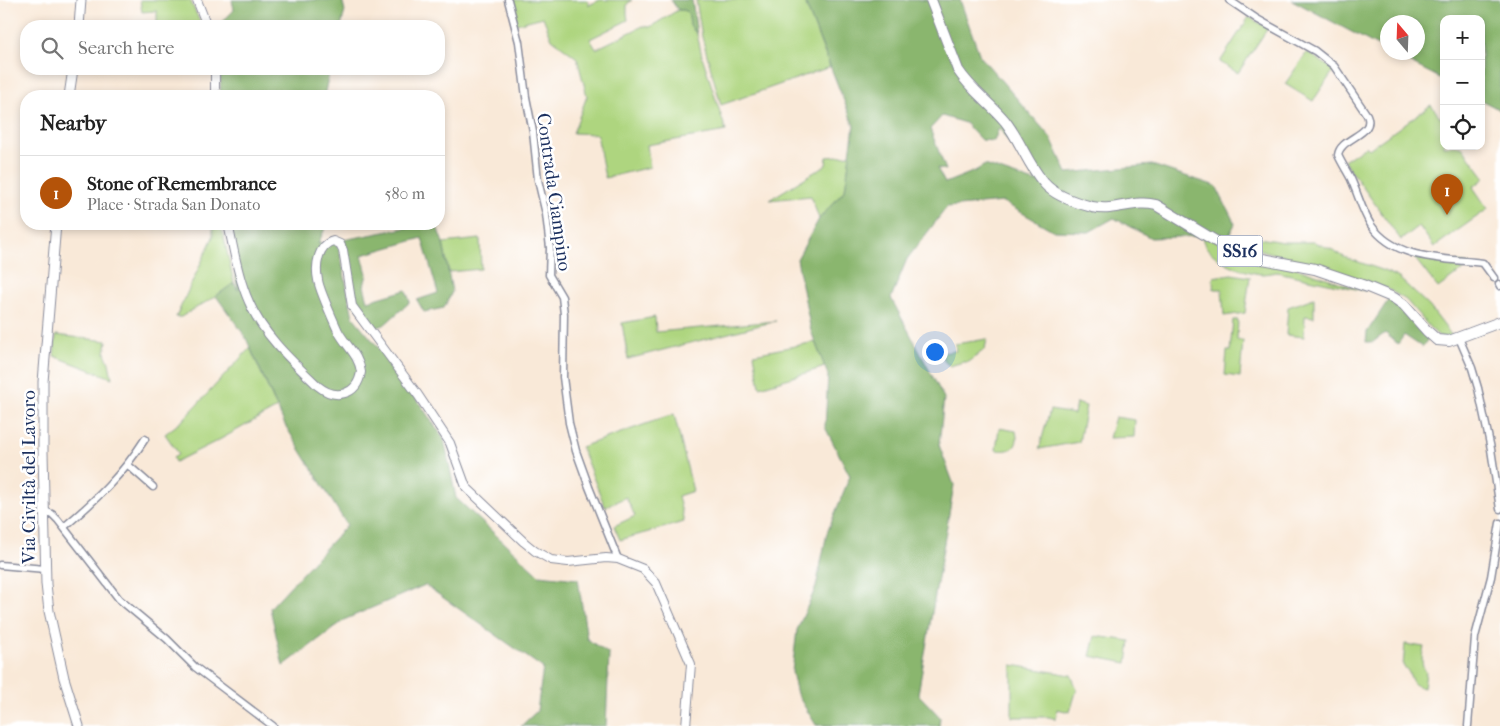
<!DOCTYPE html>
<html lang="en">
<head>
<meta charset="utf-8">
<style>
	:root { --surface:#fff; --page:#f6f6f6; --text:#222; --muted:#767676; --line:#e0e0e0; --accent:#b45309 }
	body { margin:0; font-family:"IM FELL French Canon",serif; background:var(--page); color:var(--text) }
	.controls { position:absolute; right:15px; top:15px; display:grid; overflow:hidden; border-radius:10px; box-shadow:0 2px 8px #0003 }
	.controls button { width:45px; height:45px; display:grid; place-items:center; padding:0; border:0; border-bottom:1px solid var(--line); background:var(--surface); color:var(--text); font:25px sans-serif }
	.compass { position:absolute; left:1380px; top:15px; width:45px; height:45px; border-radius:50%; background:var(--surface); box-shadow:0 2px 8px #0003; rotate:341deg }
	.you { position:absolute; left:934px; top:351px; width:18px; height:18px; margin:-12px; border:4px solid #fff; border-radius:50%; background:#1a73e8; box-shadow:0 0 0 8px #1a73e833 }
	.badge { display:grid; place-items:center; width:32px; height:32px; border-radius:50%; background:var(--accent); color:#fff; font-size:16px; font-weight:700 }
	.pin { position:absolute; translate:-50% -41px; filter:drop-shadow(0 1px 2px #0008) }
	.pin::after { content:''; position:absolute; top:26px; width:18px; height:15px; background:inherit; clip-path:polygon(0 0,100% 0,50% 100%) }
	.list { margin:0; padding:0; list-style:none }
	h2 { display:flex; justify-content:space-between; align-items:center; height:65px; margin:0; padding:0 20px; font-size:21px }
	h2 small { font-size:16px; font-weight:400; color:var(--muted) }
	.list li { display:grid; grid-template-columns:32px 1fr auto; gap:15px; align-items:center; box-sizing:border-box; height:75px; padding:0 20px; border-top:1px solid var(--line) }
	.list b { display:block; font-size:19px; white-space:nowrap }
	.list p { margin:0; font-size:16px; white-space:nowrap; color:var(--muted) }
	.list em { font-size:16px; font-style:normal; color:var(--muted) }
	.icon { flex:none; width:28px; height:28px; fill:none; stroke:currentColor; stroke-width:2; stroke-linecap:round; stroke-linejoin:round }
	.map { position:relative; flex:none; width:1500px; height:726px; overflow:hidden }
	.search { position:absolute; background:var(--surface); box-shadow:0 2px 8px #0003; left:20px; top:20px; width:425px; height:55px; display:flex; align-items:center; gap:12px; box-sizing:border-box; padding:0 18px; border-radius:20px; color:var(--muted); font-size:19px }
	.panel { position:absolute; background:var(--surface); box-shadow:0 2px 8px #0003; left:20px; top:90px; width:425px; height:140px; border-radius:20px }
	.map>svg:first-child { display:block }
</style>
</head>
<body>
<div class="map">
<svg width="1500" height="726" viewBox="0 0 1500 726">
	<rect width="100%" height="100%" fill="#fff"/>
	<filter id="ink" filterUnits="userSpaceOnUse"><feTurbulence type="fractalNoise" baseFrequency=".02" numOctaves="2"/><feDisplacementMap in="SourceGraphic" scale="10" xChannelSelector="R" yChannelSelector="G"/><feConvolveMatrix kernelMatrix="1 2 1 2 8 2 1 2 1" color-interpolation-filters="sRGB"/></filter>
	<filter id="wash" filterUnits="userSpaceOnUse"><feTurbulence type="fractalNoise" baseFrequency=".0096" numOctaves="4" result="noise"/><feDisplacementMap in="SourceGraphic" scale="20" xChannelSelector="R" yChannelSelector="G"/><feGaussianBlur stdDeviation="1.12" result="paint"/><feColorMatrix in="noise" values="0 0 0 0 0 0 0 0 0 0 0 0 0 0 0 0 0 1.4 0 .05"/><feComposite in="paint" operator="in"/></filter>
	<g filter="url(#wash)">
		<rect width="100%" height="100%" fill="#f9e9d8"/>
		<!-- green -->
		<path fill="#aed57f" stroke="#64826e" d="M140 0H190L202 26H157V11L142 12Z
			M512 0H587L589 5 600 0H632L627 4V14L628 20 590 39 596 49 643 26 650 27 678 10H684L688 12 693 30 697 34 702 56 726 131 647 145 650 167 605 178 597 134 573 133 587 96 577 58 552 39 543 17 516 24Z
			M696 0H804L830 67 721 105 702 37Z
			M1249 17 1268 28 1238 73 1220 62Z
			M1307 52 1334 70 1313 101 1285 84Z
			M1431 105 1444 122V146H1461L1485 178 1473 187 1488 209 1434 247 1419 226 1401 240 1344 161 1366 146 1369 149Z
			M850 155 845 190 819 219 811 196 769 200 826 165 827 157Z
			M213 224H221L234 283 216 296 181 317H176L213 237Z
			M1220 235 1253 237 1283 242H1314L1333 250 1344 257 1385 271 1399 278 1429 306 1452 336 1446 338 1439 336 1431 329 1406 300 1386 288 1334 270 1239 244Z
			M1202 236 1365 291 1277 272C1272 273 1266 274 1261 274 1242 272 1204 258 1202 236Z
			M480 239 481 269 449 272 443 243Z
			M1413 256 1471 264 1438 288Z
			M1231 274 1250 277 1245 313 1224 316 1222 289H1214L1213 277Z
			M1314 298V317L1305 316 1304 337 1286 335 1288 307Z
			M655 317 656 332 776 321 628 359 622 323Z
			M1233 320H1238L1237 340 1243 341 1240 377 1225 375 1227 351H1230Z
			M56 335 107 341 105 353 109 363 112 378 54 356Z
			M987 339 985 349 969 362H963L950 366 945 362 942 353 956 351 955 344Z
			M815 342 825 367 760 387 754 354Z
			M250 348 277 408 219 440 175 462 173 458 179 454 165 434 182 421Z
			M1076 403 1086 406 1079 442 1039 449 1050 410 1074 414Z
			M674 414 693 491 678 496 684 522 620 540 614 526 635 516 626 497 605 507 581 447Z
			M1115 417 1135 420 1134 437 1109 438Z
			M999 428 1016 431C1020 448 1011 452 996 450Z
			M1095 636 1130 641 1127 663 1090 656Z
			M1405 644 1424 647C1422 657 1420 663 1426 672L1424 688C1406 684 1415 675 1403 666Z
			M1012 665 1071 675 1077 689 1070 712 1057 709 1056 719 1049 717H1012Z"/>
		<!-- forest -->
		<path fill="#8ab66e" stroke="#527266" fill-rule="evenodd" d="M232 0H342L345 11 341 26H218L234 10Z
			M671 0H692L697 34 690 25 688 12 684 10H678Z
			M804 0H960L980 56 1051 138 1067 173 1152 165 1216 186 1235 224 1229 235 1151 238 1114 218 1089 232 1054 231 1003 202 947 207 907 259 891 298 944 398 939 445 954 485 918 694 940 717 939 726 816 725 797 694 792 672 797 630 816 587 827 533 850 476 825 427 828 375 811 331 797 259 819 219 845 190 854 126ZM942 116 965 123 981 140 994 141 999 128 1037 183 985 165 975 171 945 183 937 168 946 170 930 129Z
			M1292 0H1500V110L1481 100V19H1444V80L1391 53 1418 52V22H1388L1387 51Z
			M221 69H330L324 96H220Z
			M228 224H327L318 244 334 243 339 248 353 317 393 365 444 439 456 498 539 575 578 579 587 639 609 654 606 726H521L537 711 543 668 425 585 346 619 283 666 270 608 347 525 285 425 245 336 216 296 234 283 238 290Z
			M415 224H436L443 243 452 292 444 308 424 312 417 300 438 293 422 238 362 255 367 274 364 286 368 301 406 290 410 302 384 325 373 329 354 303 343 240 415 226Z
			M1389 299 1409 315 1428 339 1422 347 1404 335 1398 344 1385 333 1373 342H1366L1367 332Z"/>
	</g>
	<g filter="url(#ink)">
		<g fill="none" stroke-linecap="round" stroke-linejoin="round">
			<!-- minor casing -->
			<g stroke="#8a8c9b" stroke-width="9">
				<path id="minor" d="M508 0 519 42 526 97 533 132 538 180 546 214 550 248 549 275 562 297 564 314 563 377 569 423 576 451 589 487 618 559
					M1229 0 1257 19 1315 51 1334 66 1367 115C1376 135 1340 137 1338 155 1342 164 1347 171 1351 179 1358 194 1362 211 1371 225 1396 261 1445 258 1483 263L1494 278
					M1499 284 1500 286
					M1459 338 1472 368 1478 388 1491 449 1500 509
					M128 465 153 487
					M43 510 52 514 58 520 119 599 167 639 195 667 273 726
					M64 527C97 499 122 475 145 439
					M0 565 45 569
					M1468 726 1475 637 1491 577 1500 523"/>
			</g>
			<!-- tertiary casing -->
			<g stroke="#8a8c9b" stroke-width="10">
				<path id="tertiary" d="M197 0 207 26
					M215 96V69
					M228 224C234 250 238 278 249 302 263 335 293 362 318 386 335 400 357 396 361 372 359 355 346 346 338 331 334 322 319 289 318 280 315 266 318 245 333 241L340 244 343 250 352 306 418 395 450 443 466 487 524 542 535 551 551 560 568 562 606 558 618 559 643 569 656 583 691 664 686 726"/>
			</g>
			<!-- secondary casing -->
			<g stroke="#8a8c9b" stroke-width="11">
				<path id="secondary" d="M79 26 81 0
					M69 96 73 69
					M56 224 43 382V452L46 584 49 611 64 678 79 726"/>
			</g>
			<!-- primary casing -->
			<g stroke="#8a8c9b" stroke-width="12">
				<path id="primary" d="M931 0 958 70C971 90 990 103 1005 121 1020 140 1028 165 1044 183 1054 195 1077 203 1092 207 1117 212 1134 199 1156 205L1222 245 1252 257 1315 269 1365 286 1394 298 1404 305 1427 331 1437 340 1449 341 1500 322"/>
			</g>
			<!-- minor -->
			<use href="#minor" stroke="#fff" stroke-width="6"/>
			<!-- tertiary -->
			<use href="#tertiary" stroke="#fff" stroke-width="8"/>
			<!-- secondary -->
			<use href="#secondary" stroke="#fff" stroke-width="9"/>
			<!-- primary -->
			<use href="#primary" stroke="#fff" stroke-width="10"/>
		</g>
	</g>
	<g text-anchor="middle" stroke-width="5" stroke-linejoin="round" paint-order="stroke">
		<!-- shield labels -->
		<rect fill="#fff" stroke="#5f6d8e" stroke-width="1" x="1217.5" y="235.5" width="45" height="31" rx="4"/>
		<g font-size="18" font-weight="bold" fill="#1b2f5e">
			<text x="1240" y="257">SS16</text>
		</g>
		<!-- street labels -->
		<g font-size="19" fill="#1b2f5e" stroke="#fff">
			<text transform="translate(555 192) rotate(82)" y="7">Contrada Ciampino</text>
			<text transform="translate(28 477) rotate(-90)" y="7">Via Civiltà del Lavoro</text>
		</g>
	</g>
</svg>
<div class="controls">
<button>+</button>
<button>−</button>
<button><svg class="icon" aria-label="locate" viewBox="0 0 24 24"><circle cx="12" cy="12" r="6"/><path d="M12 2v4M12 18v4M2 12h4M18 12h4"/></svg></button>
</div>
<svg class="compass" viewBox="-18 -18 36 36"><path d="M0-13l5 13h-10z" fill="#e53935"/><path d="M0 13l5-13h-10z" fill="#767676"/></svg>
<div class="you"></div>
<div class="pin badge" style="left:1447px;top:215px">1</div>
<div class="search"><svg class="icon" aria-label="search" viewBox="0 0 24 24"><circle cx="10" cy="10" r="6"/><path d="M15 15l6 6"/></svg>Search here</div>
<section class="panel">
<h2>Nearby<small></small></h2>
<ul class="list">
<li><span class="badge">1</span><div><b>Stone of Remembrance</b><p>Place · Strada San Donato</p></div><em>580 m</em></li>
</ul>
</section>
</div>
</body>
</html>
